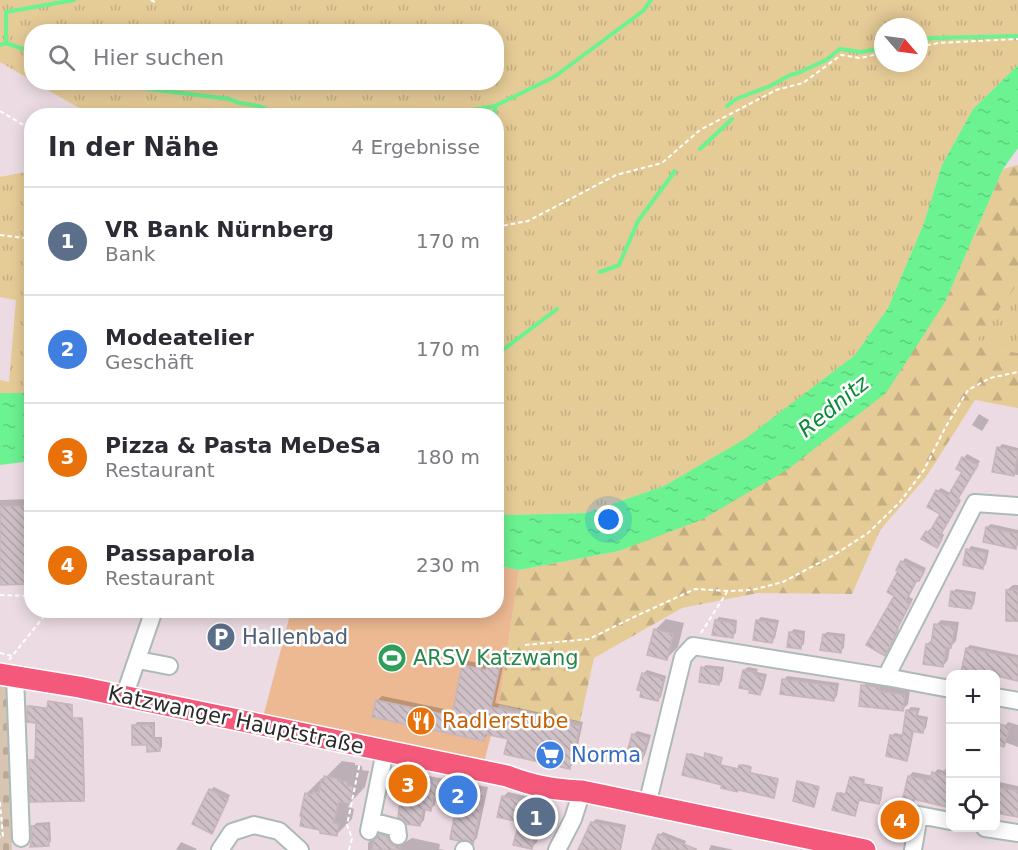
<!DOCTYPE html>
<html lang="de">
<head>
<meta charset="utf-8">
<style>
	:root { --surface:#fff; --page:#f2f2f3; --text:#2b2b33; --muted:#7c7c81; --line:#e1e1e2; --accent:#308a7f }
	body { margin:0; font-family:"DejaVu Sans",sans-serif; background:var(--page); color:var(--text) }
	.controls { position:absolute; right:18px; bottom:18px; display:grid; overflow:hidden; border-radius:12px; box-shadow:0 3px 15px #0003 }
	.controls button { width:54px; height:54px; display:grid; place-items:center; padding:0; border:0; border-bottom:2px solid var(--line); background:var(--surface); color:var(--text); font:30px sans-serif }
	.compass { position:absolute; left:874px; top:18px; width:54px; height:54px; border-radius:50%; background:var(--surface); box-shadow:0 3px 15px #0003; rotate:118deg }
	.you { position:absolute; left:609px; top:520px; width:21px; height:21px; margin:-15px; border:4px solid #fff; border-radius:50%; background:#1a73e8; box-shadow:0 0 0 9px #1a73e833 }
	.badge { display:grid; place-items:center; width:39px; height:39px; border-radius:50%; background:var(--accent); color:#fff; font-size:20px; font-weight:700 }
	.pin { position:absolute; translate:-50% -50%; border:3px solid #fff; box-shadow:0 2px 6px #0006 }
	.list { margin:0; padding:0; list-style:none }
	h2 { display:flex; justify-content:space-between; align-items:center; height:78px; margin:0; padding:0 24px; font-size:26px }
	h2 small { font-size:20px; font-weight:400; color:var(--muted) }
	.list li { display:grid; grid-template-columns:39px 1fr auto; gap:18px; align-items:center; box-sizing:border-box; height:108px; padding:0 24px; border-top:2px solid var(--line) }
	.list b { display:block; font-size:22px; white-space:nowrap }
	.list p { margin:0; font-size:20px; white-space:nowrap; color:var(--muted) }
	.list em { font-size:20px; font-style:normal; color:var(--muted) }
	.icon { flex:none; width:33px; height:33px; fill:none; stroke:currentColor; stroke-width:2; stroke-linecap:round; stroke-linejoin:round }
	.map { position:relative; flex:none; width:1018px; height:850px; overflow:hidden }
	.search { position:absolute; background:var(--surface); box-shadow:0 3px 15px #0003; left:24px; top:24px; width:480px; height:66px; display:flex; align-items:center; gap:15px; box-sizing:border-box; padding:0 21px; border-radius:24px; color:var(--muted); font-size:22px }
	.panel { position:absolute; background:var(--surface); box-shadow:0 3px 15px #0003; left:24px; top:108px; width:480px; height:510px; border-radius:24px }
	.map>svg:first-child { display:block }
</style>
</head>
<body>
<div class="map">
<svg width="1018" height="850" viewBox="0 0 1018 850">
	<defs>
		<pattern id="grass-tufts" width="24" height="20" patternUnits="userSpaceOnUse" patternTransform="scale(1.5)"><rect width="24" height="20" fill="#e5cb96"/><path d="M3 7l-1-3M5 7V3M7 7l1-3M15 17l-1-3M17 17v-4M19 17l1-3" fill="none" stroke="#c5ae81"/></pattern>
		<pattern id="forest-firs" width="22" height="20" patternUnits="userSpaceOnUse" patternTransform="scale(1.5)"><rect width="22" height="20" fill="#e5cb96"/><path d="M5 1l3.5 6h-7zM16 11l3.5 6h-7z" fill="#c5ae81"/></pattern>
		<pattern id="cemetery-stones" width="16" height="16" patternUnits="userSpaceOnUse" patternTransform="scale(1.5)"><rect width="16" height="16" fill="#d7c5b2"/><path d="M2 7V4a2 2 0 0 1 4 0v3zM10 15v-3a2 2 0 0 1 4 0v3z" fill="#b9a999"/></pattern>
		<pattern id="water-ripples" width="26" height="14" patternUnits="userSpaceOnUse" patternTransform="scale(1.5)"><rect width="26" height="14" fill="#6bf291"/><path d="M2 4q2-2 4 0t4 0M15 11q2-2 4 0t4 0" fill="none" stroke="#5dd07d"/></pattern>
		<pattern id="building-back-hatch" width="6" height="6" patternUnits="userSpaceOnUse" patternTransform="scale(1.5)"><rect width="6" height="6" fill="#cec0c6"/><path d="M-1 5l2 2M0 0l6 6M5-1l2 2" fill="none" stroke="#b1a5aa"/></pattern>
	</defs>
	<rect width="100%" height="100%" fill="#ecdbe3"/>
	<!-- grass -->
	<path fill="url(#grass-tufts)" fill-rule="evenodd" d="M0 0H1018V65L973 109 942 165 924 223 888 308 855 355 745 440 664 486 586 513 509 515 497 513 496 116 92 115 35 83 496 82V32H32L31 80 0 62ZM883 27H919V63H883Z
		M31 171V393H0V380L9 382 16 300 0 297V177Z
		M1018 283V353L972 346Z"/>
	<!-- forest -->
	<path fill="url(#forest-firs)" d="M1018 165V283L973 346 1018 353V408L975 400 926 477 880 530 852 594 758 593 682 608 594 658 580 722 499 705 519 570 619 551 945 302 1003 169Z"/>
	<!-- cemetery -->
	<path fill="url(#cemetery-stones)" d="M0 684 6 685 12 850H0Z"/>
	<!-- pitch -->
	<path fill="#ecb992" d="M497 566 519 570 499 705 482 770 261 725 291 611 496 610Z"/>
	<!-- water -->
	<path fill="url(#water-ripples)" d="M1018 65V148L1003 169 945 302 886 393 787 470 701 520 619 551 519 570 497 566V513L509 515 586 513 664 486 745 439 855 355 888 308 924 223 942 165 973 109Z
		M0 393H31V461L0 465Z"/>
	<!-- shadow -->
	<path fill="#0003" d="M979 414 989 420 982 431 972 425Z
		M1002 444 1018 448V475L994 470 999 448Z
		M967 454 980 461 958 498 961 500 942 533 944 535 940 543 927 532 930 529 932 530 942 513 938 491 941 488 952 494 964 471 958 469 964 458Z
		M32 499V596H26L25 583 0 584V500Z
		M991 524 1018 530V545L1016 547 987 527Z
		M971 546 989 550 986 564 982 568 968 550Z
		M905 558 926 568 922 576 918 579 909 597 913 599 898 628H899L888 651 885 654 900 570 898 569Z
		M1013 585H1018V620L1007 590Z
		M956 589 976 592 974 604 971 608 953 592Z
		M719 617 737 620 736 633 732 636 716 620Z
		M761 617 779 620 775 638 772 641 757 621Z
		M666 619 684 623 678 647 667 658 655 630Z
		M941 620 959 622 956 641 950 647 948 660 943 666 927 644 933 639 936 625Z
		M794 629 805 631 804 644 800 647 790 633Z
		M827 632 845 634 844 648 840 651 824 635Z
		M970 645 1018 655V680L967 648Z
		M494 655 505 657 495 703 583 722 574 763 570 767 510 738 488 734 484 739 377 701 382 696 454 711 464 666 468 661 489 665 490 659Z
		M706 665 724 667 722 681 719 684 703 668Z
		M748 667 758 669 757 672 767 674 763 690 759 693 744 670Z
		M647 670 666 676 661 697 657 700 643 690V674Z
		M787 676 839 683 837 696 833 700 784 680Z
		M868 681 884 683 883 686 910 690 908 704 902 710 863 686Z
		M51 701 72 704 73 718H83L85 798 83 799 30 760 36 759 37 722 28 706 29 705 49 708Z
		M950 701V716L946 715 948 703Z
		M911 707 920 708 918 715 928 717 926 728 923 731 914 730 909 756 906 759 891 736 895 733 904 735 908 710Z
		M137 722H155V737H162V747L159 750 149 744 134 726Z
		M1008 722 1018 725V747L1002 741 1005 726Z
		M637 731 651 735 645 755 642 759 633 735Z
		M690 753 706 758 708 753 722 757 720 764 740 769 742 764 751 766 750 772 778 778 774 795 723 784 689 755Z
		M342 761 355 763V765L362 766V770L369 771 365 787 350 803 348 807 354 809 352 819 336 835 306 794 322 778H325Z
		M947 767 950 768V806L915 798 910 820 906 824 888 803 892 799 904 802 909 776 913 772 933 776 934 773 938 769 944 771Z
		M397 770 488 787 477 838 473 842 459 801 436 797 435 805 430 809 426 808 424 820 420 825 393 774Z
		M853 776 865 779 863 783 883 787 881 801 879 802 859 799 856 812 854 814 838 794 840 792 847 794 851 778Z
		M800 781 819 786 814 805 799 782Z
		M999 782 1018 786V815L996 811V785Z
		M214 787 230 795 214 829 210 790Z
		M508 792 547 801 537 842 532 847 520 821 503 797Z
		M596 819 626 825 621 850H603L592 823Z
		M50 822 51 841 48 844 33 838V827L36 823Z
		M386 829 401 841H407L412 838 440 844 439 849 445 850H368V843L374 837H378Z
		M663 832 686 841 683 850H654L659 835Z
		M181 842 197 849 196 850H176Z
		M711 845 734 850H709Z"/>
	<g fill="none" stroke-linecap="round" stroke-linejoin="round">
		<!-- stream -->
		<path stroke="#6bf291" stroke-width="4" d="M919 40 933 38 1018 36
			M6 43 32 52
			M0 45 6 43V12L74 0
			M87 82 99 88 133 87 229 99 240 103 259 106 271 111 295 116
			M495 106V116
			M727 106 736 99 770 86 790 75 798 73 826 60 840 49 861 52 883 48
			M325 116 330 114 472 110 495 106 554 77 643 11 651 0
			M700 149 732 119
			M496 249V256
			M600 272 619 265 638 221 675 171
			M496 355 557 309"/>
	</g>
	<!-- building -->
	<path fill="url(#building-back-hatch)" stroke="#c8b5bb" stroke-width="1.5" d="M997 447 1018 451 1014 476 992 472Z
		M962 457 978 465 956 502 959 503 939 537 942 539 937 548 921 539 926 531 929 533 940 514 927 507 936 490 948 496 962 472 956 469Z
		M0 506H32V584L0 585Z
		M986 527 1018 534 1016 549 983 542Z
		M966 549 986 553 983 569 963 565Z
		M901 561 924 572 919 581 917 580 906 600 911 602 896 631 897 632 885 656 866 645 894 596 887 592 898 571 896 570Z
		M1006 590H1018V621H1006Z
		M951 591 974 595 971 609 949 606Z
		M715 620 735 623 733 638 712 635Z
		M756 620 777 623 772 643 753 640Z
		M934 624 955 627 951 648 946 647 943 667 923 664 926 644H931Z
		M654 629 673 634 667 660 647 655Z
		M789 632 803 634 801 649 787 647Z
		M823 634 843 637 841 653 820 650Z
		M966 648 1018 658V681L996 676V675H973L961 672Z
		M488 659 501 661 491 707 580 726 570 769 504 754 508 739 485 734 484 741 372 717 376 700 452 716 462 665 486 670Z
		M701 667 722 670 719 685 699 682Z
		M743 670 755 672V675L764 677 760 695 749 693 750 690 739 688Z
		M642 673 664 679 658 701 640 697 641 691 637 690Z
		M782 679 836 686 834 701 780 694Z
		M861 685 879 687V691L905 695 903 711 859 706Z
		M48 701 72 705V718H82L84 801 30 802 29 760H35L36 723 27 722V706L47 709Z
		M906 710 917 711 916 718 925 720 923 733 912 731 907 761 886 756 890 735 902 738Z
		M996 723 1010 727 1004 747 996 744Z
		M132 725H153V739H159L160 751 147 752V745H132Z
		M632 734 648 738 642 760 626 756Z
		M705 753 722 758 720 765 738 769 739 765 751 767 750 773 778 779 774 798 738 790 737 792 721 788 722 785 682 775 687 754 704 758Z
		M942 771 951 773 948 785H951V808L913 799 907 826 883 821 887 802 901 806 908 776 930 780 932 772 941 774Z
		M391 773 484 791 473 844 466 840 459 841 450 839 457 802 433 798 431 811 423 809 420 826 406 824 404 821 398 817 401 796 387 793Z
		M324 776 340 779V781L347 782V785L353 787 350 804 339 802 333 823 339 824 337 836 320 833V830L300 826 302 816H300L305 793 312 794 313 792 319 793 321 780H324Z
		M850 777 864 781 863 785 882 788 879 804 859 800 855 816 832 810 837 793 845 795Z
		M797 781 819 787 814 807 793 801Z
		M996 787 1018 791V817L996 813Z
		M209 789 228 799 212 834 192 824Z
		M502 796 543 806 532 849 513 845 519 822 497 817Z
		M591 822 624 828 620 850H578Z
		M48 825 49 846 30 847 32 838 31 826Z
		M379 834 387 836 389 842 393 845 400 846V850H372L374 840Z
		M658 834 696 849V850H652Z"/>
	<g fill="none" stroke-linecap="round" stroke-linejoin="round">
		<!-- minor casing -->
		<g stroke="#acbab8" stroke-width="20">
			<path id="minor" d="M138 660 169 666
				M15 676 21 838
				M886 677 975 503 1018 506
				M124 697 154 610
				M996 697 1018 701
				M647 805 683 657 693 646 886 677 950 689
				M371 821 397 828 398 836
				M985 828 1018 833
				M369 831 385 751
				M220 850 232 832 254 825 279 831 300 850
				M464 850H465
				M557 850 573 819 582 791
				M913 850 919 815 950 821"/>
		</g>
		<!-- major casing -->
		<g stroke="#fff" stroke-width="24">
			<path id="major" d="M0 674 79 687 507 776C533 786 554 790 582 791L865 850"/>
		</g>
		<!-- path -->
		<path stroke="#fff" stroke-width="2" stroke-dasharray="4.5 3" stroke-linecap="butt" d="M151 0 157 3
			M919 47 938 43 1018 39
			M0 111 32 130
			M496 227 528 221 616 175 662 163 700 130 776 90 803 83 841 55 860 58 883 53
			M0 235 32 239
			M0 595 32 596
			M701 633 727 592
			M525 645 589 639 636 616 695 589 728 591 752 590 783 582 834 555 868 533 900 502 924 470 945 428 968 390 990 378 1018 372
			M0 653 12 656
			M9 660 49 610
			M0 802 3 837H0
			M349 850 352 838 347 825 360 762"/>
		<!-- minor -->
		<use href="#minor" stroke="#fff" stroke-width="16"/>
		<!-- major -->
		<use href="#major" stroke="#f4597b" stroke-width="21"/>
	</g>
	<!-- icons -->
	<defs>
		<g id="parking-disc" transform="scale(1.5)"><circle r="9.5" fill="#5c6f8a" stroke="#fff"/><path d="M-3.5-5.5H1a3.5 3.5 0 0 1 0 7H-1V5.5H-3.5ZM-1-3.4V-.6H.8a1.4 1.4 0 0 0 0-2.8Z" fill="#fff"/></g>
		<g id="stadium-disc" transform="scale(1.5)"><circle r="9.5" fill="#2e9e5b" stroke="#fff"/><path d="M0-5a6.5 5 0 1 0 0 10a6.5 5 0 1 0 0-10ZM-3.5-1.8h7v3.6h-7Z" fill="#fff"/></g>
		<g id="restaurant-disc" transform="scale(1.5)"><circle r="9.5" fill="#e8710a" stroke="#fff"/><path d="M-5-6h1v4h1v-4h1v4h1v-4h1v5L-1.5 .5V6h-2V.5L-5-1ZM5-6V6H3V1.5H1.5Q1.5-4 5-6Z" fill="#fff"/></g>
		<g id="supermarket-disc" transform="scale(1.5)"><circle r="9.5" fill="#3f7fe0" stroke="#fff"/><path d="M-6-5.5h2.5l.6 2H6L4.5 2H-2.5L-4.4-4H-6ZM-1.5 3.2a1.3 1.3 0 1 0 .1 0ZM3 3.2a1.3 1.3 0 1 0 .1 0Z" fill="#fff"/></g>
	</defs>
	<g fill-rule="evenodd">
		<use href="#parking-disc" x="221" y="637"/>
		<use href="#stadium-disc" x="392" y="658"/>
		<use href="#restaurant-disc" x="421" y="721"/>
		<use href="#supermarket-disc" x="550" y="755"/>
	</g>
	<g text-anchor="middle" stroke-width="5" stroke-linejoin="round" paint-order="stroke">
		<!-- service labels -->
		<g font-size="21" fill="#4e5e75" stroke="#fff" text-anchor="start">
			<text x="242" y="644">Hallenbad</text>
		</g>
		<!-- leisure labels -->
		<g font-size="21" fill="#27864d" stroke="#fff" text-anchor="start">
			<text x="413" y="665">ARSV Katzwang</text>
		</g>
		<!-- street labels -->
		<g font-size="21" fill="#2a2a2a" stroke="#fff">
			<text transform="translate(236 720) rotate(12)" y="7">Katzwanger Hauptstraße</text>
		</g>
		<!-- food labels -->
		<g font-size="21" fill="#c56008" stroke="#fff" text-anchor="start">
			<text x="442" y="728">Radlerstube</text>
		</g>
		<!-- shop labels -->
		<g font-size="21" fill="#366cbe" stroke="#fff" text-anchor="start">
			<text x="571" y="762">Norma</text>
		</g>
		<!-- water labels -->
		<g font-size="22" font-style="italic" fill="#0b8938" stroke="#fff">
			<text transform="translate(833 406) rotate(-39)" y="8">Rednitz</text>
		</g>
	</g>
</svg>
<div class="controls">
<button>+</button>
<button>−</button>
<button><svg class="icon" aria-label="locate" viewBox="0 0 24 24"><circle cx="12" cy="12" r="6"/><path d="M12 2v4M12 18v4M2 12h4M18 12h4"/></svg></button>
</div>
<svg class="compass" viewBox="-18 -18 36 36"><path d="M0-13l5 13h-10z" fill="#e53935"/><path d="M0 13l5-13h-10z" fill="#7c7c81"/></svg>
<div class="you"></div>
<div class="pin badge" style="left:536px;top:817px;background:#5c6f8a">1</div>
<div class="pin badge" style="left:458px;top:795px;background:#3f7fe0">2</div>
<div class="pin badge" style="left:408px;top:784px;background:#e8710a">3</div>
<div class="pin badge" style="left:900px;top:820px;background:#e8710a">4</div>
<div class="search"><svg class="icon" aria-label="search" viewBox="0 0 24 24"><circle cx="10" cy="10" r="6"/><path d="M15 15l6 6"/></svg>Hier suchen</div>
<section class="panel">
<h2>In der Nähe<small>4 Ergebnisse</small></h2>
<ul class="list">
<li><span class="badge" style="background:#5c6f8a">1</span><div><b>VR Bank Nürnberg</b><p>Bank</p></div><em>170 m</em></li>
<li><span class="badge" style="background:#3f7fe0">2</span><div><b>Modeatelier</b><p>Geschäft</p></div><em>170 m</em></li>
<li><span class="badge" style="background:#e8710a">3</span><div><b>Pizza &amp; Pasta MeDeSa</b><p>Restaurant</p></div><em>180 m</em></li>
<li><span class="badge" style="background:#e8710a">4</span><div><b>Passaparola</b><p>Restaurant</p></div><em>230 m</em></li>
</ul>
</section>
</div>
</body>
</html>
